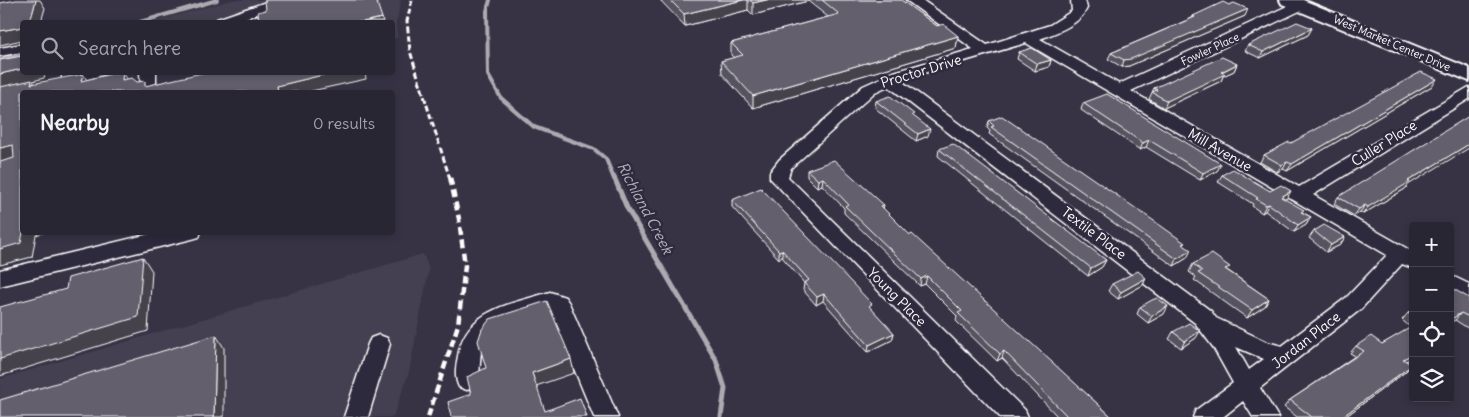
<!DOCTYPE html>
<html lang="en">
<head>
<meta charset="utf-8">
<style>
	:root { --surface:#292634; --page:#312e3c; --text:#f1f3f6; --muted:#a5a5ac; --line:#45434f }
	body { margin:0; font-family:Delius,sans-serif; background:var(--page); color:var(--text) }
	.controls { position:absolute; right:15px; bottom:15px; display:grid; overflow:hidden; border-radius:5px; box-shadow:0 2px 8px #0003 }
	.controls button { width:45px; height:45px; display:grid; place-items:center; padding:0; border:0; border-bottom:1px solid var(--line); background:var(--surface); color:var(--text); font:25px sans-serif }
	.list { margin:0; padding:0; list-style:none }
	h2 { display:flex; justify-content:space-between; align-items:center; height:65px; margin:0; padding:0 20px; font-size:21px }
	h2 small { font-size:16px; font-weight:400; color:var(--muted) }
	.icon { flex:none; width:28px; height:28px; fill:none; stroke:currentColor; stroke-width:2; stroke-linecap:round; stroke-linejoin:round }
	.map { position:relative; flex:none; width:1469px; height:417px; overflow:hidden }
	.search { position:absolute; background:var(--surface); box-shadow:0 2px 8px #0003; left:20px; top:20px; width:375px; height:55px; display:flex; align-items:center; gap:12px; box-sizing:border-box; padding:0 18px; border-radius:5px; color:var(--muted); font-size:19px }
	.panel { position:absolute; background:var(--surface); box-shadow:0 2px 8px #0003; left:20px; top:90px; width:375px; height:145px; border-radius:5px }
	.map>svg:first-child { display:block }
</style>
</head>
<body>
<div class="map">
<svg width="1469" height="417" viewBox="0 0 1469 417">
	<rect width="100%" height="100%" fill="#373345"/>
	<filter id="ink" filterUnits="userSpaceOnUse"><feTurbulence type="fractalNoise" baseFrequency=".02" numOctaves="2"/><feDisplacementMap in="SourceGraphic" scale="10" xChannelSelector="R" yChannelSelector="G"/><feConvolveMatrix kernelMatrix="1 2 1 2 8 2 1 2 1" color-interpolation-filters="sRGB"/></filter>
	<g filter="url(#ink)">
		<!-- built -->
		<path fill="#444051" d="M232 0H401L396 24 398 38H393L392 22H153Z
			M423 254 429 269 409 372 393 417H0V379Z"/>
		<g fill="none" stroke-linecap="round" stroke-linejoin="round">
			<!-- stream-far1 -->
			<path stroke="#adabb2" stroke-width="4" d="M490 0 487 11 488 75 501 98 534 127 594 149 606 159 614 179
				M140 22 217 0
				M0 60 21 55"/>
			<!-- stream -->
			<path stroke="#adabb2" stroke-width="5" d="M614 177 627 208 716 360 725 388 721 417"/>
			<!-- minor casing -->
			<g stroke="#fff" stroke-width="3">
				<path id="minor" d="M906 0H922L987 45 1050 25 1072 11 1071 0H1085L1087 8C1080 25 1055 33 1040 39L1119 84 1296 2H1306L1308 5 1306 8 1131 91 1299 187 1469 87V99L1313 195 1413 252V268L1402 264 1361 309 1260 388 1278 417H1253L1243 401 1223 417H1193L1196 410 1233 383 1213 347 1195 323 888 86 875 92 791 168 788 177 1025 410 1028 417H1000L770 178V172L779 160 863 86 894 72 973 49ZM1026 43 1387 255 1347 297 1282 346 1267 342 1216 318 1211 311 900 80ZM1236 347 1264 359 1249 370Z
					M269 1 276 5 274 8 234 22H215L217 19Z
					M22 44V52L0 56V48Z
					M62 72H104L102 75 70 84 62 79Z
					M140 72H156V86L165 84 173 89 170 92H141Z
					M158 232H201L199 237 192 239 0 286V270Z
					M1450 275 1469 284V301L1450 292Z
					M550 292 565 297 569 303 618 417H594L549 308C525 316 486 322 481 352 479 364 481 376 475 387L467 390 459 387C454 377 456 367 458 356 465 309 512 304 550 292Z
					M379 335 387 338 390 344 368 417H344L368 344 371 338Z"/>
			</g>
			<!-- major casing -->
			<g stroke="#fff" stroke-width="4">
				<path id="major" d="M1280 0H1303L1469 68V81L1282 4Z"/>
			</g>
			<!-- minor -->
			<use href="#minor" fill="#2f2a3d" fill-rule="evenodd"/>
			<!-- major -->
			<use href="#major" fill="#2f2a3d" fill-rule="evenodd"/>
			<!-- rail-far1 -->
			<path stroke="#fff" stroke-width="3" stroke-dasharray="6 3" stroke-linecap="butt" d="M412 0 407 21 410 51 450 179"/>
			<!-- rail -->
			<path stroke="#fff" stroke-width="4.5" stroke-dasharray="8 4.5" stroke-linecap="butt" d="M428 417 458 325 465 266 459 219 450 177"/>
		</g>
		<!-- wall -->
		<path fill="#55525e" stroke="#fff" d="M660 0H901L937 26 958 36 956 48 753 108 722 74 721 61 734 58 731 55V43L828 17 808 1 753 15 748 10 685 26Z
			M1193 16H1245L1129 66 1122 67 1108 59 1111 53 1192 18Z
			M1312 28 1308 35 1260 58 1245 51 1248 45Z
			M1019 52 1051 60 1049 67 1035 71 1017 59Z
			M1237 64 1234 71 1223 76 1221 81 1164 108 1149 99 1154 88Z
			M1432 86 1287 171 1283 169 1277 172 1260 162 1264 155 1291 143Z
			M876 101 914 117 928 136 916 141 875 108Z
			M1083 103 1221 164 1217 171 1200 180 1146 147 1140 150 1081 110Z
			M989 121 1187 258 1174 266 989 134 990 131 987 128Z
			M939 149 1106 260 1102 267 1088 276 938 156Z
			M807 170 884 205 883 209 910 235 1112 417H1058L1002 358 997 361 956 321 957 316 925 284 920 286 844 213V208L822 185 817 187 807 177Z
			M1222 175 1270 191 1287 198 1285 200 1302 212 1311 217 1306 225 1294 232 1265 211 1262 213 1252 206 1253 204 1218 182Z
			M1408 185 1405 189 1363 214 1360 212 1354 216 1334 204 1338 197Z
			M732 200 871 309 894 333 892 340 868 352 823 301 816 305 803 290 804 283 782 257 779 259 732 207Z
			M1314 231 1345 237 1340 245 1326 252 1309 238Z
			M1193 264 1227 270 1269 299 1265 306 1247 318 1194 280 1196 277 1189 272Z
			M1146 278 1143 285 1118 299 1108 291 1112 284Z
			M1469 298V329L1455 320Z
			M1140 307 1164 314 1148 323 1137 314Z
			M1413 310V357L1406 361 1412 365 1405 372 1345 417H1297L1284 407 1290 400 1355 356 1350 353 1356 346 1382 344 1411 328 1402 320 1408 313Z
			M1173 332 1196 338 1181 348 1169 339Z"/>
		<!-- shaded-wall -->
		<path fill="#45424c" stroke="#fff" d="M36 0H40L45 8 41 22H30Z
			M743 0H748V10L685 26 684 14Z
			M766 0H808V1L753 15V3Z
			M1248 9 1245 16 1129 66 1122 67 1124 60Z
			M382 18 383 22H362Z
			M22 27V40L0 45V31Z
			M1312 28 1308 35 1260 58 1263 52Z
			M958 36 956 48 753 108V96Z
			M1051 60 1049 67 1035 71 1037 64Z
			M1237 64 1234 71 1223 76 1221 81 1164 108 1167 101Z
			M22 69V72H46L44 78 33 81 40 92 0 91V74Z
			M123 72 130 84 122 80Z
			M335 72H365L366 79 307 92H278L277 86Z
			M83 74 91 86 81 81Z
			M1437 79 1432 86 1287 171 1292 164Z
			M930 129 928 136 916 141 918 134Z
			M1149 140 1146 147 1140 150 1143 143Z
			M1469 144V148L1408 185 1405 189 1363 214 1368 207 1408 181Z
			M13 145 22 157 0 164V148Z
			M1287 162 1283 169 1277 172 1282 165Z
			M1221 164 1217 171 1200 180 1203 173Z
			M823 178 822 185 817 187 818 180Z
			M1291 191 1287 198 1277 204 1281 197Z
			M1269 204 1265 211 1262 213 1266 205Z
			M1365 205 1360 212 1354 216 1359 209Z
			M1311 217 1306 225 1294 232 1298 225Z
			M23 232H46L36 235 32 257 0 265V249Z
			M1345 237 1340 245 1326 252 1331 245Z
			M782 250V257L779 259V251Z
			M1191 250 1187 258 1174 266 1177 259Z
			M143 257 152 271 148 331 0 376V359Z
			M1106 260 1102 267 1088 276 1091 268Z
			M927 276 925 284 920 286 921 279Z
			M1146 278 1143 285 1118 299 1121 292Z
			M824 294 823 301 816 305 817 297Z
			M1269 299 1265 306 1247 318 1252 310Z
			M1168 306 1164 314 1148 323 1152 316Z
			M1461 313 1455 320 1450 323V320Z
			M1200 331 1196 338 1181 348 1185 341Z
			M894 333 892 340 868 352 869 345Z
			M216 335 224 348V417H214Z
			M1004 351 1002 358 997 361 1000 354Z
			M1413 354V357L1397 366 1403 359Z
			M571 359 574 373 536 386 532 373Z
			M1412 365 1405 372 1345 417H1342Z"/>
		<!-- building -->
		<path fill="#635f6d" stroke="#fff" d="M16 0H36L30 22H22V27L0 31V3Z
			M265 0H376L382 18 362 22H259L258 12 266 10Z
			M670 0H743L684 14Z
			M750 0H766L753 3Z
			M822 0H901L937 26 943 24 958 36 753 96 721 61 743 55 731 43 839 14Z
			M1223 2 1229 5 1234 3 1248 9 1131 59 1124 60 1111 53 1195 17 1193 16Z
			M1297 22 1312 28 1263 52 1248 45Z
			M1032 48 1051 60 1037 64 1019 52Z
			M22 56V69L0 74V60Z
			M1222 57 1237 64 1221 72 1225 74 1167 101 1152 92 1157 90 1154 88Z
			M120 72H123L122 80 132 78 137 82 145 81V86L206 72H335L277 86 278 92H22V232H23L21 243 0 249V162L14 158 13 145 0 148V87L32 80 31 84 83 74 81 81Z
			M1421 72 1437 79 1292 164 1287 162 1282 165 1264 155 1289 142 1291 143Z
			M1107 94 1221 164 1203 173 1149 140 1143 143 1083 103Z
			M890 96 914 114 912 115 930 129 918 134 876 101Z
			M1002 116 1157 223 1185 243 1182 244 1191 250 1177 259 991 127 994 126 989 121Z
			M1469 116V144L1408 181 1410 182 1368 207 1365 205 1359 209 1338 197Z
			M953 144 1106 260 1091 268 939 149Z
			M834 160 884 205 881 206 910 235 912 234 1112 417H1068L1004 351 1000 354 958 313 962 311 927 276 921 279 845 206 848 204 823 178 818 180 807 170Z
			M1233 169 1270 191 1281 185 1291 191 1281 197 1304 210 1301 212 1311 217 1298 225 1269 204 1266 205 1256 199 1258 198 1222 175Z
			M761 188 872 304 869 306 894 333 869 345 824 294 817 297 804 283 809 280 782 250 779 251 732 200Z
			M1324 225 1345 237 1331 245 1314 231Z
			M1212 254 1230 267 1225 269 1269 299 1252 310 1198 273 1202 271 1193 264Z
			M143 257 138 317 0 359V307L66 289 68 278Z
			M1138 271 1146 278 1121 292 1112 284Z
			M1450 287 1469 298V317L1461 313 1450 320Z
			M1157 298 1168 306 1152 316 1140 307 1152 300Z
			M547 301 571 359 532 373 545 411 580 398 587 417H451L448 402 471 394 467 377 486 368 478 341 482 329 490 319Z
			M1413 310V317L1408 313Z
			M1189 323 1200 331 1185 341 1173 332Z
			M1413 326V354L1403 359 1412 365 1342 417H1312L1290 400 1364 351 1356 346 1371 336 1382 344Z
			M216 335 214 417H0V400Z"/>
	</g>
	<g text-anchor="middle" stroke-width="5" stroke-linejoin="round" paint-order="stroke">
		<!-- far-street labels -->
		<g font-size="11" fill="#fff" stroke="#2f2a3d">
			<text transform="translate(1392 43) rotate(23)" y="4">West Market Center Drive</text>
			<text transform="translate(1210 49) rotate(-25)" y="4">Fowler Place</text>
		</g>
		<!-- street labels -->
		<g font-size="14" fill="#fff" stroke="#2f2a3d">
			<text transform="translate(921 71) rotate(-17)" y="5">Proctor Drive</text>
			<text transform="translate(1384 143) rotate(-32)" y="5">Culler Place</text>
			<text transform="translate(1220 150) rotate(30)" y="5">Mill Avenue</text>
			<text transform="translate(1094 233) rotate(37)" y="5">Textile Place</text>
			<text transform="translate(897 297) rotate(45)" y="5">Young Place</text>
			<text transform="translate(1306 340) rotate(-38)" y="5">Jordan Place</text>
		</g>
		<!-- water labels -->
		<g font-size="15" font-style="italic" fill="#b4b2b9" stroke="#2f2a3d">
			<text transform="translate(645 208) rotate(62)" y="5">Richland Creek</text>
		</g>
	</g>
</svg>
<div class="controls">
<button>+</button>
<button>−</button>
<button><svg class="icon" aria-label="locate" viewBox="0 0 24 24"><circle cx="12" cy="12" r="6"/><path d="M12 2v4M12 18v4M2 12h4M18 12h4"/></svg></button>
<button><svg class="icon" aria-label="layers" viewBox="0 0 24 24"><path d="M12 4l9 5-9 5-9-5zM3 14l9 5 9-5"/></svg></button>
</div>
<div class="search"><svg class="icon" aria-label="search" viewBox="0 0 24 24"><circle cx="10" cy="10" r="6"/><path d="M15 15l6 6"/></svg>Search here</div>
<section class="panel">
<h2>Nearby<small>0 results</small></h2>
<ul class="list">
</ul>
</section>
</div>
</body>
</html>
